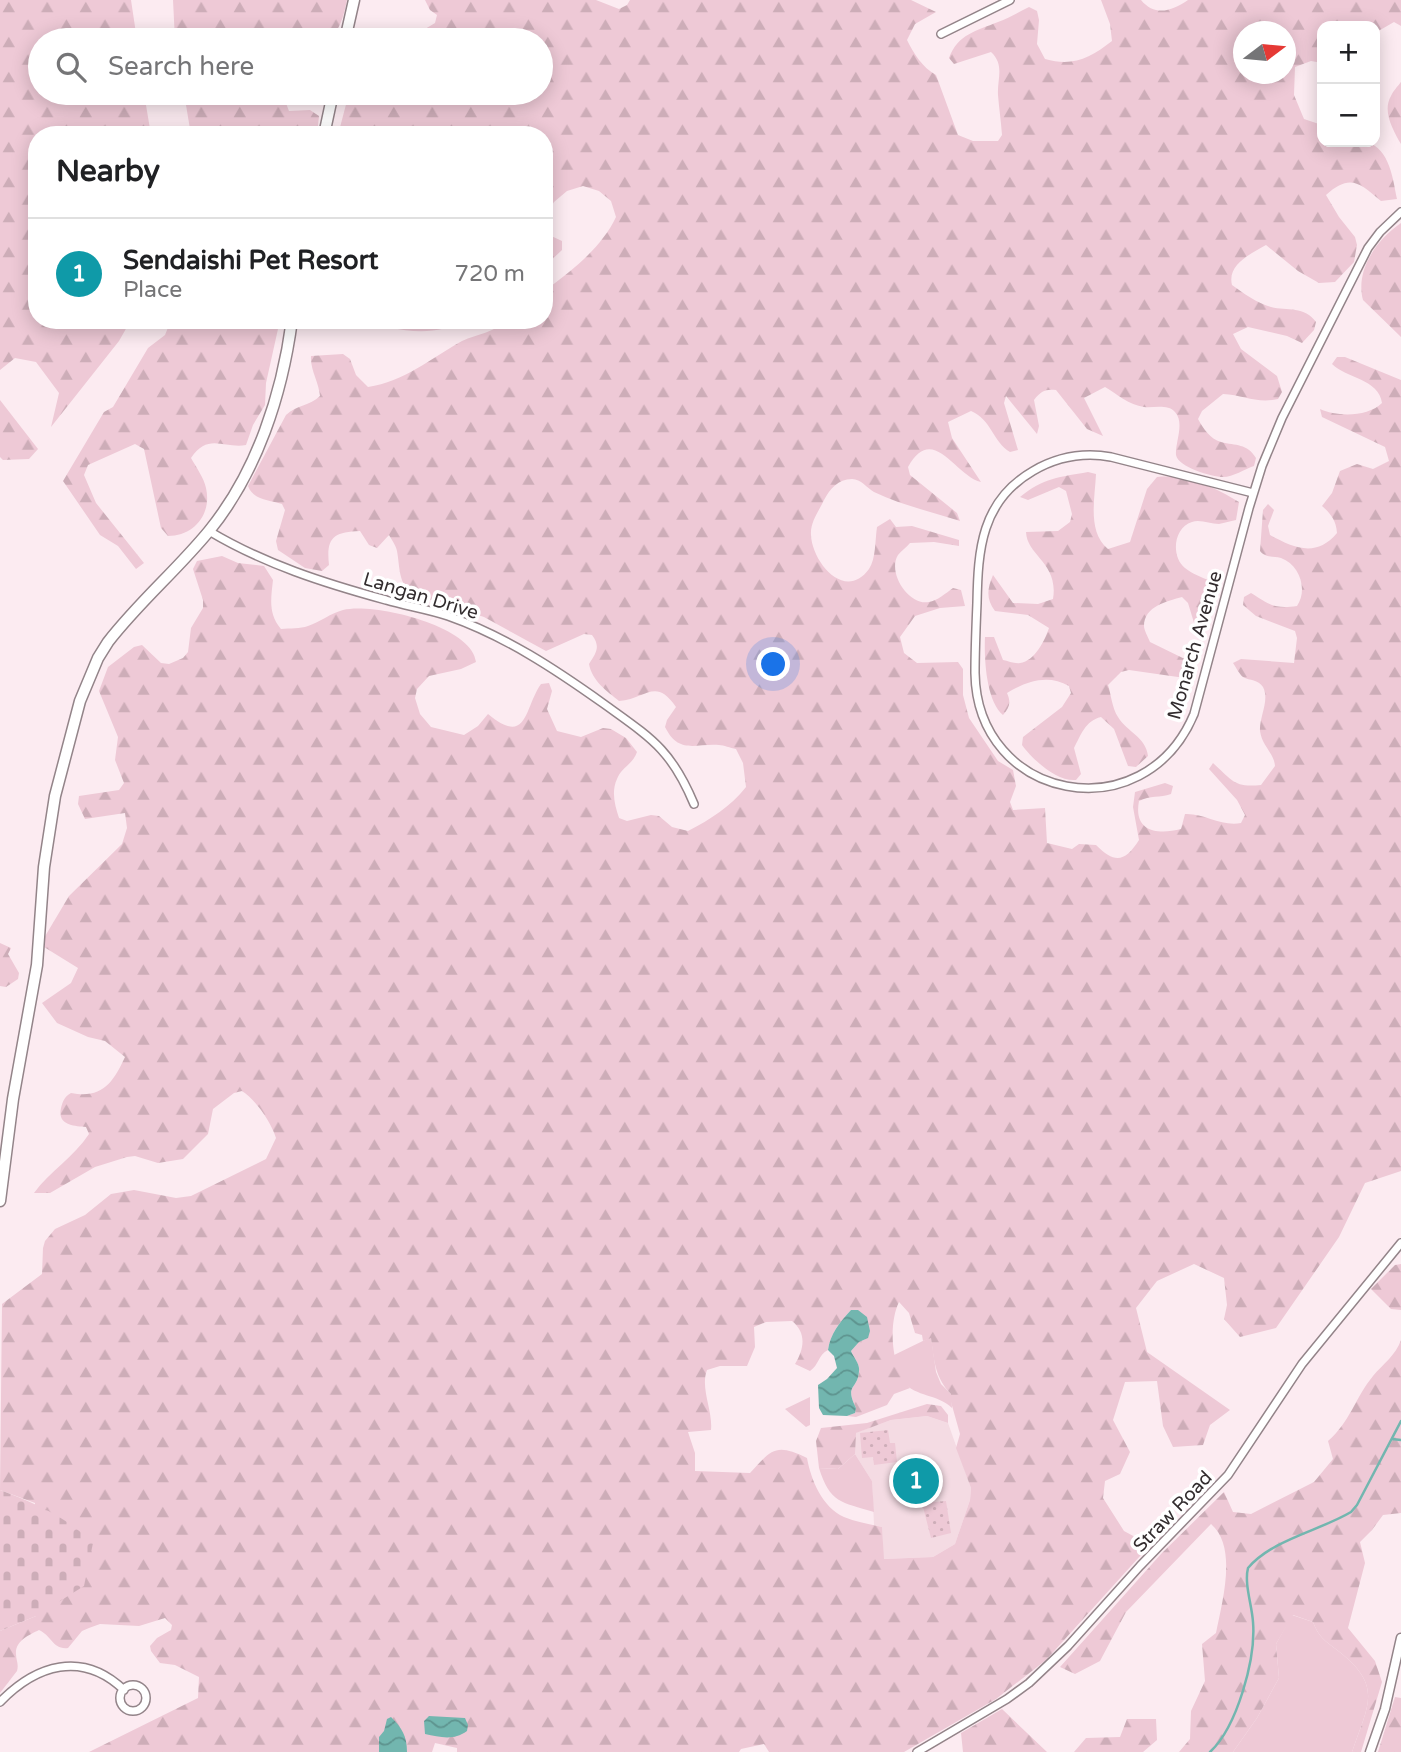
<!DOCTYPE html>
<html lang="en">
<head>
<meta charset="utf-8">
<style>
	:root { --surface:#fff; --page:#f2f2f2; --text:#202124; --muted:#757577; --line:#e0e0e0; --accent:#307872 }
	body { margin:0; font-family:"Varela Round",sans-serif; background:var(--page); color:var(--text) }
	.controls { position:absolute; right:21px; top:21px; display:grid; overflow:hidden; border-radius:14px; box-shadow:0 4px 18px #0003 }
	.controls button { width:63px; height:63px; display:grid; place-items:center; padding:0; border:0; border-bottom:2px solid var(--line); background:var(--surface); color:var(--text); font:35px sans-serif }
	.compass { position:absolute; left:1233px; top:21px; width:63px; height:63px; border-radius:50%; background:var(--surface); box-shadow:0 4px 18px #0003; rotate:74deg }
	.you { position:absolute; left:774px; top:665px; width:24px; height:24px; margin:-18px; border:5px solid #fff; border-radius:50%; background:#1a73e8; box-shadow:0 0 0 10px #1a73e833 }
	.badge { display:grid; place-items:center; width:46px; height:46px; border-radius:50%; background:var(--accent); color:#fff; font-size:23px; font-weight:700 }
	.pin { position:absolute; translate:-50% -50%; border:4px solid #fff; box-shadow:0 2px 7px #0006 }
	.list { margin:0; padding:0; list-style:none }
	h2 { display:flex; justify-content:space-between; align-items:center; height:91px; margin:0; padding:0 28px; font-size:30px }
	h2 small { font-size:23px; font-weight:400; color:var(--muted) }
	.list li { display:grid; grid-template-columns:46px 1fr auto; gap:21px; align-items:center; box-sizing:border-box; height:112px; padding:0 28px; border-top:2px solid var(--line) }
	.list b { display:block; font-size:26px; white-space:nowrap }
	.list p { margin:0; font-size:23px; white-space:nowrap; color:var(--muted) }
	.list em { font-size:23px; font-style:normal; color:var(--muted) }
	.icon { flex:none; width:38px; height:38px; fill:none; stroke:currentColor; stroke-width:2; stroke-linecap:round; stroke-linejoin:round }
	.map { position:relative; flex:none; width:1401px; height:1752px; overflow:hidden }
	.search { position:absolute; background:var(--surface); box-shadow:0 4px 18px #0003; left:28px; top:28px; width:525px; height:77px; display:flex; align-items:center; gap:18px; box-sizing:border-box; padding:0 24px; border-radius:38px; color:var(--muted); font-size:26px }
	.panel { position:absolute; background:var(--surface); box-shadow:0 4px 18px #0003; left:28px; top:126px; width:525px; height:203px; border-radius:28px }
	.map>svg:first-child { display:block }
</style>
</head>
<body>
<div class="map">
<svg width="1401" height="1752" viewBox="0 0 1401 1752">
	<defs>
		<pattern id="forest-firs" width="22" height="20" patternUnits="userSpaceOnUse" patternTransform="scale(1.75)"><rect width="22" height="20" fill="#eec9d6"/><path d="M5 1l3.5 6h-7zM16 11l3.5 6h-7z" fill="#cdadb8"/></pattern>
		<pattern id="cemetery-stones" width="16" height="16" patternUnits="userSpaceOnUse" patternTransform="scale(1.75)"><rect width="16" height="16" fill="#eec9d6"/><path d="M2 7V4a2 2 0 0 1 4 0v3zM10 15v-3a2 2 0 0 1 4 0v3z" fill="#cdadb8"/></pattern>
		<pattern id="park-dots" width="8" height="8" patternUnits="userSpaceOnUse" patternTransform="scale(1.75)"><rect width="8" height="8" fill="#eec9d6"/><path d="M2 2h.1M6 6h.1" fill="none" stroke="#cdadb8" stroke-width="1.8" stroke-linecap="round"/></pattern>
		<pattern id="water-waves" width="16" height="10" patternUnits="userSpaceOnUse" patternTransform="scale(1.75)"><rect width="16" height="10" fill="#72b6af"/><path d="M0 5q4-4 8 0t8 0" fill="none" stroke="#5e948f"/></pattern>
	</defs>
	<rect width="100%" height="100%" fill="#fcebf1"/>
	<!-- built -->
	<path fill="#f4dbe3" d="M927 1416 948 1423 971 1488 970 1500 955 1544 933 1557 883 1559 882 1527 874 1525 872 1481 855 1454V1433L891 1420Z"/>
	<!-- green -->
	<path fill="#eec9d6" d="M931 1337 936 1372 941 1384 951 1394 952 1408C938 1394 916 1397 903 1382 898 1376 895 1364 892 1356Z
		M810 1397V1425L806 1427 785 1409Z
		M855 1454 872 1481 874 1512C841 1502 830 1503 819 1468L838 1469Z
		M1292 1615 1313 1622C1318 1636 1325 1641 1337 1650 1384 1686 1368 1704 1352 1752H1233L1257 1718 1279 1678 1276 1644Z"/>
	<!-- forest -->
	<path fill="url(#forest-firs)" fill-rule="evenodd" d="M0 0H131L137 40H40V93H144L151 135H37V320H131L119 341 51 427 59 393 36 362 15 358 0 370Z
		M173 0H347C342 25 333 54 303 34L292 40H175Z
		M425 0H596L619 9 627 5 630 0H911L936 12 915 24 907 40C914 54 922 67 936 75L958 135 973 141H998L1002 135C1001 121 999 108 998 95 997 79 1005 65 991 52L954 64 949 58C958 34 976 31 998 22 1009 18 1019 12 1029 7L1037 11 1039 20 1037 44 1045 59C1073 67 1090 58 1112 41L1110 24 1101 0H1141C1155 17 1172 11 1188 0H1401V26L1394 22 1375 33V26H1322V63L1311 61 1295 67 1294 95 1304 119 1322 125V142C1333 142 1358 139 1367 142 1390 149 1393 180 1397 199L1381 201C1360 183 1350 173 1326 195L1339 217 1355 237 1357 245 1354 262 1335 282 1319 283 1298 271 1266 245C1250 254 1227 265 1232 285 1243 293 1257 303 1271 307 1287 311 1305 306 1316 322L1314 330 1302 343 1287 336 1248 327 1233 334 1241 349 1277 376 1282 392 1278 399C1257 404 1244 395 1223 394L1202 411 1198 419C1203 428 1210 439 1221 442 1236 446 1247 443 1256 458L1254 466C1245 469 1233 477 1223 477 1212 477 1178 467 1176 455 1175 442 1185 423 1175 412 1168 404 1154 408 1144 407 1129 405 1117 394 1105 387L1084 398 1103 436 1087 429 1056 390C1045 389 1041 391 1034 400L1039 426 1037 434 1006 396 1004 403 1018 450 1010 452C993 442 991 419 971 411L948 422 952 438 981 482C955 476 933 422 908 467L910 475 957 513 960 521C932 512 901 505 874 492 867 488 861 479 852 479 838 479 830 489 824 500 819 511 810 522 811 535 812 562 845 602 869 569 876 559 875 540 877 527L890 519 896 527 912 526 959 540V546L934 542 910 543C907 547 901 551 898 555 887 573 909 606 929 602 937 601 946 593 953 588L961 590 965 606 940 608 915 616 900 637 904 653 917 663 958 662 963 669V695L969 718 998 761 1013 770 1016 786 1010 802 1013 810 1045 808 1047 843 1072 849 1079 844 1096 845C1115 864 1125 862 1139 840L1133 807 1135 792 1165 783 1173 786 1171 794C1160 798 1150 795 1139 801 1133 832 1158 835 1181 829L1185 814C1204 813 1222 827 1241 823L1245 815 1237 800 1209 769 1213 763C1232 780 1234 788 1261 785L1275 766C1274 753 1262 746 1260 731 1259 717 1270 700 1263 687 1258 679 1250 681 1243 677 1239 674 1236 667 1233 663L1241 659 1294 663 1297 638 1295 631 1256 616 1243 605 1244 597 1251 593C1270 605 1274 609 1297 606 1308 590 1300 565 1281 558 1272 555 1267 559 1260 551L1263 510 1268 504 1274 510 1268 526 1270 535C1294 548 1316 558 1337 533 1336 520 1331 514 1322 506L1332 493 1340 471 1357 464 1373 469 1389 461 1385 447 1322 417 1320 409C1337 417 1368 417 1382 403 1379 379 1346 378 1332 364L1337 357H1345L1401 380V1171L1365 1183 1339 1237 1276 1328 1240 1337 1224 1319 1227 1305 1224 1278 1194 1264 1157 1281 1136 1308 1147 1352 1230 1410 1210 1425 1203 1445 1173 1447 1163 1426 1157 1381 1125 1382 1113 1420 1130 1452 1120 1474 1105 1481 1103 1498 1124 1531 1150 1545 1046 1660 996 1699 904 1752H769L764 1744 741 1749 739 1752H457V1748L435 1743 432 1752H89L198 1698 199 1677 175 1665 160 1663 151 1651 150 1646 157 1638 171 1630 172 1625 165 1618 139 1626 100 1624 89 1628 82 1631 68 1648C53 1650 51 1635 39 1630 29 1635 15 1641 16 1654 16 1660 19 1664 17 1671L0 1693V1631L36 1616 35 1503 0 1490 2 1304 42 1274 43 1248 45 1241 55 1229 85 1215 111 1194 134 1190 176 1198 191 1196 266 1159 276 1138C271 1122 256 1100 242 1091L234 1093 213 1109 208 1134 183 1159 158 1163 135 1156 127 1157 95 1167 50 1193H34C50 1171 74 1157 89 1134L86 1127C74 1126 57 1125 61 1108 63 1101 64 1097 71 1093 102 1099 113 1083 125 1057L105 1041 88 1037 57 1023 42 1003 71 983 78 968 44 947V938L69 896 122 844 127 828 125 813 85 819 78 804 79 796 119 790 124 783 115 760 118 737 99 691 108 667 134 647 142 645 161 663 169 664 183 658 188 652 191 628 203 608V600L193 569 197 561 222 556 238 563 264 566 273 580C271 598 268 614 281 629 290 628 300 629 308 626 320 622 331 613 343 610 373 602 473 626 476 662L461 669 429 676 417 689 415 698 420 714 431 727 464 735 478 726 488 714C528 747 524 708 541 684L549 683 552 691 547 709 557 731 581 737 603 728 611 729 626 738 637 752C633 764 621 768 617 779 611 792 615 806 619 818L627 821 651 815 659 816 672 827 688 831C711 819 730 807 746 787L743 763 736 749C730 748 724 745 719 745 696 743 679 755 665 727L667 720 676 707C655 677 647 699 619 701 607 691 592 681 589 664 596 653 601 647 592 635L584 634 546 651 484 617 413 594C398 584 400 567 397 551 396 546 392 540 389 535L377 548 369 545 360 531C333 532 326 538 329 565L322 571 305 568 278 550 276 541 285 510 282 504C269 500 253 500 248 486L286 415C296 405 310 406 320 396 319 382 310 370 311 356L343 354 350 359 356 375 368 387C404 382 431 358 462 341 477 334 496 332 507 320H544V291C571 272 602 247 616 217L611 201 599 191 583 186 567 191 554 202 545 217 547 234 562 241V250L544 267V135H338L349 93H541V40H393L415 35 435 23 437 15 430 10ZM1244 32H1286V74H1244ZM899 1302 909 1313 915 1333 922 1335 923 1341 931 1338C934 1360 935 1378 951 1394V1402L960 1434 956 1448 971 1488 970 1500 955 1544 933 1557 884 1559 882 1527C870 1524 856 1522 844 1517 822 1507 811 1480 807 1458 776 1443 772 1449 750 1473L695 1471V1453L688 1432 711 1430C713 1411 700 1388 707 1370L720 1366H747L755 1347 754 1327 766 1322 792 1321C807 1333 804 1349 795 1364L810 1371C819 1365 818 1355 828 1350 830 1334 840 1322 851 1310H858L868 1338 859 1342 851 1351C854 1357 860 1365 859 1371 858 1390 844 1384 856 1408L855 1413 847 1416 856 1417 887 1405 894 1394 910 1388C891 1370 888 1324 899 1302Z
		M1401 82V144C1393 130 1382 111 1391 96 1393 91 1398 86 1401 82Z
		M184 93H282L289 111 310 110 319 116 317 135H191Z
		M1401 223V337L1363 300C1355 270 1377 239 1401 223Z
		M171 320H280L266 383 265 405 253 425 246 445C224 449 208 432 191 458 196 467 204 478 206 488 212 514 194 536 168 536L161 528 144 449 135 444 88 465 84 475 96 503 144 563 136 569 118 546 100 535 63 481 104 412 113 407 148 348 165 335Z
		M360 320H465C434 339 393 330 360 320Z
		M0 400 38 449 29 459 3 460 0 457Z
		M1088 472 1096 474C1095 498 1087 532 1108 549L1130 542 1147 489 1157 477C1187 474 1214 487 1239 502L1236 520C1230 521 1225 523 1219 524 1210 524 1200 519 1192 522 1173 528 1171 557 1185 568 1192 574 1202 577 1210 581 1217 598 1204 612 1195 626L1188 603 1182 597C1168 601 1144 606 1144 626 1144 630 1148 637 1150 642L1195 664 1193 672 1186 677H1178L1129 670 1121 672 1108 685C1111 694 1112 708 1118 717 1127 732 1146 737 1148 756L1136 767 1128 766 1114 729 1101 717C1085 721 1081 735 1074 748L1081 774 1076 780C1057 782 1032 759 1022 745L1023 737 1062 707 1071 693 1069 686C1048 674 1027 681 1007 693 1011 702 1010 707 1003 715 986 701 984 658 985 637H994L1003 660C1008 661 1015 664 1020 663 1035 661 1045 640 1049 628L1028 615 995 611C986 599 987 589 993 575L1013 603 1038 604 1053 599C1059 563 1027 556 1026 532L1058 531 1070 522 1072 514 1066 491 1059 487 1028 500 1020 497C1043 478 1060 477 1088 472Z
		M0 943 11 948 8 954 19 973 18 979 6 987 0 986Z
		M1401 1264V1310L1391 1309 1371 1289 1395 1265Z
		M1401 1340V1513L1383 1515 1372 1530 1360 1542 1365 1563 1348 1628 1375 1661 1382 1682 1361 1752H1352C1368 1704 1384 1686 1337 1650 1325 1641 1318 1636 1313 1622L1293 1615 1276 1644 1279 1678 1257 1718 1233 1752H1179L1190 1739 1191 1711 1205 1681 1202 1644 1216 1633C1222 1602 1238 1547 1211 1524L1126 1612 1100 1661 1075 1674 1060 1667 1161 1554 1224 1492 1233 1512 1251 1514 1314 1482 1333 1459 1328 1441C1350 1422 1355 1398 1373 1376 1383 1364 1396 1355 1401 1340Z
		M927 1404 941 1406 948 1415V1423L927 1416 891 1420 856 1433 855 1454 838 1469 819 1468 816 1441 821 1428 867 1423Z
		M1395 1697 1401 1698V1752H1378Z
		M1002 1709 1047 1752H963L961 1733Z
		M1127 1719H1156L1157 1740 1143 1752H1074L1086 1738 1120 1737Z"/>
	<!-- cemetery -->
	<path fill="url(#cemetery-stones)" d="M0 1490C35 1503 66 1517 93 1543L84 1586 36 1616 0 1631Z"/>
	<!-- park -->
	<path fill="url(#park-dots)" d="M888 1430 890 1443H895L897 1462 874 1465 873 1457 862 1458 860 1433Z
		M946 1501 951 1533 931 1538 922 1503Z"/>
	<!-- water -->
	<path fill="url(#water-waves)" d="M851 1310H858L867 1317 870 1331 868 1338 859 1342 851 1351C854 1358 860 1364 859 1371 858 1390 844 1384 856 1408L855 1413 847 1416 823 1415 819 1408 818 1385 827 1379 837 1368 834 1356 828 1350C830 1334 840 1322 851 1310Z
		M429 1716 465 1718 468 1725 467 1731C453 1741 440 1737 425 1734L424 1721Z
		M391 1717C402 1728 407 1736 407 1752H379V1737L384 1731 387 1719Z"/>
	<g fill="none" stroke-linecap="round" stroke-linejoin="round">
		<!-- stream -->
		<path stroke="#72b6af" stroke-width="2.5" d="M1392 1439 1401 1440
			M1210 1752C1237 1727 1256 1659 1253 1622 1252 1605 1244 1584 1248 1568 1273 1539 1319 1531 1351 1512L1357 1505 1401 1421"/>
		<!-- minor casing -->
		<g stroke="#938489" stroke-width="10">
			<path id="minor" d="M941 34 1010 0
				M1253 493 1111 457C1083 452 1057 457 1033 471 981 501 978 550 977 603 976 627 975 650 975 673 977 801 1144 833 1194 714L1249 508 1262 466 1282 418 1368 248 1380 232 1401 212
				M209 531C264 564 324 583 386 600 406 606 427 609 448 616 505 636 555 669 604 704 651 738 671 749 694 804
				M120 1698a13 13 0 1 1 26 0a13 13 0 1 1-26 0Z
				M0 1702C36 1665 82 1650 124 1690
				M917 1752 1007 1699 1029 1683 1068 1646 1140 1566 1228 1475 1302 1364 1401 1243"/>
		</g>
		<!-- tertiary casing -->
		<g stroke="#938489" stroke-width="11">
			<path id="tertiary" d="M1370 1752 1385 1709 1401 1638"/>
		</g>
		<!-- secondary casing -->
		<g stroke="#938489" stroke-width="13">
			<path id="secondary" d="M345 40 354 0
				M324 135 333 93
				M0 1201 13 1099 37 965 44 867 55 796 80 701 98 658 108 642C139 602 177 570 209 531 257 472 282 395 292 320"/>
		</g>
		<!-- minor -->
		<use href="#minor" stroke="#fff" stroke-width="7"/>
		<!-- tertiary -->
		<use href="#tertiary" stroke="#fff" stroke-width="8"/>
		<!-- secondary -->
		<use href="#secondary" stroke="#fff" stroke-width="10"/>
	</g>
	<g text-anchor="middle" stroke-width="7" stroke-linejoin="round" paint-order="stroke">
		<!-- street labels -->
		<g font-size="19" fill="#322c2e" stroke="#fff">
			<text transform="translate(421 595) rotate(17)" y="7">Langan Drive</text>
			<text transform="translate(1194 645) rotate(-74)" y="7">Monarch Avenue</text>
			<text transform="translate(1172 1511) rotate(-46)" y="7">Straw Road</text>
		</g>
	</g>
</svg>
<div class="controls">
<button>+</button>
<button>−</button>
</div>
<svg class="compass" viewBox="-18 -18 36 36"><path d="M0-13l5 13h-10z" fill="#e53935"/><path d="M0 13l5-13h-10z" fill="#757577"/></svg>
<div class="you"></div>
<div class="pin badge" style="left:916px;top:1481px;background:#0f9aa8">1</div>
<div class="search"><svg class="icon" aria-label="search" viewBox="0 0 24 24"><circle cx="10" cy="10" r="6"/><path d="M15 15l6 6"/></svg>Search here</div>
<section class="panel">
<h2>Nearby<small></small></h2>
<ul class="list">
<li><span class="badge" style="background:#0f9aa8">1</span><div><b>Sendaishi Pet Resort</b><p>Place</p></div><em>720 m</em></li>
</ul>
</section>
</div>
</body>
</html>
